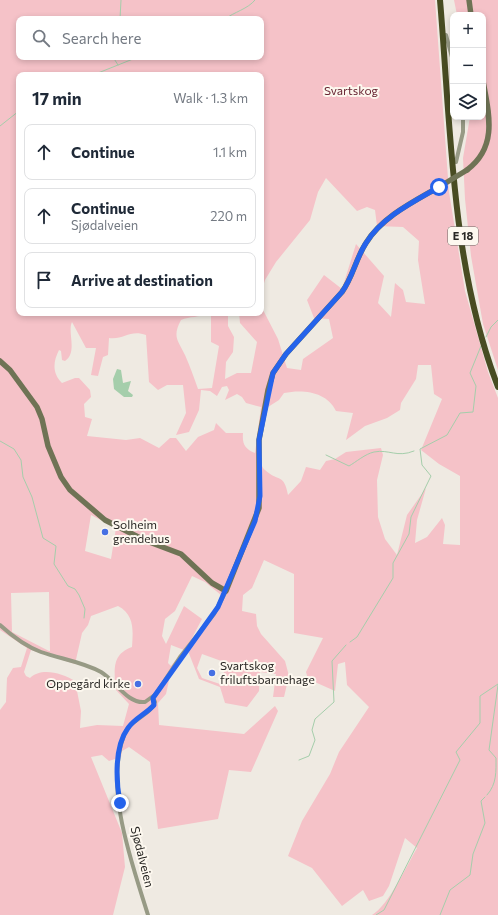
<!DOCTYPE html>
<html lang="en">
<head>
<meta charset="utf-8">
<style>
	:root { --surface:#fff; --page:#f2f2f3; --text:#1f2937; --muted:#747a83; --line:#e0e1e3 }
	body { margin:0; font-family:Commissioner,sans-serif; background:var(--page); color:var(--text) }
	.controls { position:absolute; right:12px; top:12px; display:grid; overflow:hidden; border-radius:8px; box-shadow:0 2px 6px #0003 }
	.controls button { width:36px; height:36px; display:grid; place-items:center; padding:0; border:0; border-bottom:1px solid var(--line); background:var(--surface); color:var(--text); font:20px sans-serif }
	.stop { position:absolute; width:12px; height:12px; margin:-9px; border:3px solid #2563eb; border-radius:50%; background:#fff }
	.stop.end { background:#2563eb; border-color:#fff; box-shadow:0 1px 4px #0008 }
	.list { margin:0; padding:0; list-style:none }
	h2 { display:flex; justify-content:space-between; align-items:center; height:52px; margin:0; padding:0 16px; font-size:17px }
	h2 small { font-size:13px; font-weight:400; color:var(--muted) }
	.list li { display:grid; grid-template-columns:26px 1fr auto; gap:12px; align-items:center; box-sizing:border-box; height:56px; margin:0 8px 8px; padding:0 8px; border:1px solid var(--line); border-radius:8px }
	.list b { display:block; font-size:15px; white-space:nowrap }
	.list p { margin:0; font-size:13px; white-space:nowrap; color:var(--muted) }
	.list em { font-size:13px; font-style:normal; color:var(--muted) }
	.icon { flex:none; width:22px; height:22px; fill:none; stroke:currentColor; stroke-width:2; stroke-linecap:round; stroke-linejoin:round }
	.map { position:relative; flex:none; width:498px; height:915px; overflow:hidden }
	.search { position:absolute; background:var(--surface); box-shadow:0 2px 6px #0003; left:16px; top:16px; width:248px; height:44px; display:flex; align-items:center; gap:10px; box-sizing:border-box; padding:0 14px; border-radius:8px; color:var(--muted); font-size:15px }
	.panel { position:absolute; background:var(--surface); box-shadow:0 2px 6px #0003; left:16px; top:72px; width:248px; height:244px; border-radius:8px }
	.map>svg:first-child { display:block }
</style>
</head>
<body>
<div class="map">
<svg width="498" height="915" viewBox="0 0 498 915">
	<rect width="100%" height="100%" fill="#efeae2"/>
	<!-- green -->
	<path fill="#f5c2c8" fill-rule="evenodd" d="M0 0H435L449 192 465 291 488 372 498 398V915H372C389 905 407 865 417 848L405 838 389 886 383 896 369 901 363 890 342 906 312 868 288 856 302 821 330 774 339 752 369 707 347 685 345 662 338 664 335 691 308 679 306 672 323 638 294 633V574L264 560 252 588 243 595 242 611 256 614 257 626 261 634 285 661 289 676 284 697H273L276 674 260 672 259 691 247 707 225 703 220 687 199 679 188 651 170 676 166 694 158 703 159 725 244 734 275 706 278 711 251 772 229 770 218 819 158 829 150 762 129 747 122 751 121 757 109 761 102 755 91 757 122 833 125 867 113 915H0V710L6 702 7 678 13 668 21 667 27 648 0 630ZM19 19H261V57H19ZM19 75H261V293L265 280 276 262 310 220 318 192 326 178 357 211 367 207 375 210 377 226 403 227 419 241 418 260 425 304 406 302 403 290 395 283 391 317 378 303 384 276 356 244 342 289 324 275 307 300 314 318 329 319 333 338 303 359 301 370 287 368 278 339 261 306V313H239L240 323 257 342 251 373H237L225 379 226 362 233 352 234 337 228 326V313H211V342L219 346 212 388 198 389C194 378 190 366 185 355 178 340 172 337 181 320 190 316 199 318 207 313H19ZM72 322 86 348H96L91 375 98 376 103 357 108 355 109 338C124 340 130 329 146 335L149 382 158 390 167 385H183L186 413 176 435 189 432 199 410 201 390 210 391 217 396 222 387 227 386 229 390 225 400 237 394 242 397 246 403 261 407 255 453C245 449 242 444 243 433H226L216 423 214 430 198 437 186 451 176 438H170L159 448 140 438 126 440 87 436 92 419 85 417 84 404 91 397 90 390 79 378H75L62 383C52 373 53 362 59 350L61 351 62 360 65 361C78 352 67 332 72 322ZM418 365H431L434 394 442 399 421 450 439 464 460 476V545L443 544 445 525 442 518 427 537 415 543 417 520 426 488 407 515 397 555 385 539 378 517 377 480 383 455 381 448 346 452 335 459 326 461 320 470 306 467 301 481 288 495C284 473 278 482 265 470 254 462 265 420 268 407L279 400 284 393C304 389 327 392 336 411L353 413 346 440 365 426 387 418 400 410 401 403 416 379ZM91 515 116 528 111 559 85 551ZM192 576 205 582 221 595 214 611 191 640 202 619 184 606 166 644 162 636 165 619 175 611ZM49 592 50 651H49L12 632 11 593ZM118 606C135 615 133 631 132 647 111 655 115 669 115 689L129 704 123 726 97 725 80 728 81 711 75 681C62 673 41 667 30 678L26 676 24 672 31 650 75 664 82 633 88 625 91 616ZM171 645 184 650 171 666 168 663ZM202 654 227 663 220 684 202 678 197 668Z
		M454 0H498V370L483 324 471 256 465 199 463 158 470 117H483V15H457Z"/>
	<!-- water -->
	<path fill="#a5ceab" d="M117 369 121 370 123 383 131 381 128 391 133 395 132 397H124L114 389 113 379Z"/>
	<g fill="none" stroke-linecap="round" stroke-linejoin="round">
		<!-- stream -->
		<path stroke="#a5ceab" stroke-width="1" d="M120 19 121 0
			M225 19C234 12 248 9 255 0
			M113 57 118 65
			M93 75 138 57
			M0 126 19 111
			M486 337 491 327 498 320
			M0 441 14 449 21 460 23 477 32 497 43 538 56 546 54 564 68 586 75 589 79 595 85 609 84 618
			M326 455 349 466C356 462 365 454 374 452 389 449 397 458 414 451
			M350 642 357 637 393 578V563L409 534 411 517 431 476 422 465 420 449 447 435 460 413 473 412 476 386 470 373 481 346
			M299 760 309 756 315 740 312 730 315 719 334 702 332 661 346 645
			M487 795C497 784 496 771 496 758L489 750 498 685
			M376 915 384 910 460 760 456 752 480 723V696L498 684
			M440 915 450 890 470 875 473 854 485 823 481 801 485 797"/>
		<!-- minor -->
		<path stroke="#979a85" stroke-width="4" d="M446 35 453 61
			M456 162 463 132V117
			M0 625C12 636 25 646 41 652 61 659 83 662 101 672 116 681 127 704 145 702L156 694 180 657 214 614 226 591
			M148 915C132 863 104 789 124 735 129 720 151 715 155 702L153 698"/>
		<!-- secondary -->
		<path stroke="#6f7355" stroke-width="5.5" d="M469 0 471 15
			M467 170C498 147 489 114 483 81
			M0 361 10 370 37 407 42 419 48 446 61 477 70 490 105 520 144 540 181 554 212 583 226 591 259 508V440L268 390 273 373 286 354 342 292C353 277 356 258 366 243 382 217 413 202 439 187"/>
		<!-- trunk -->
		<path stroke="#484c22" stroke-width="6" d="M440 0C451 129 451 265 498 387"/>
		<!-- secondary-bridge -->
		<path stroke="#6f7355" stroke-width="5.5" d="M439 187 467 170"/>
	</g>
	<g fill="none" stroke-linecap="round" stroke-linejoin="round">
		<!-- route -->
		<path stroke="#2563eb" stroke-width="5" d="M120 803C116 781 114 747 128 728 135 718 146 714 154 705L153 698 218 607 255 521 260 496 259 440 273 373 286 354 342 292C353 277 356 258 366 243 382 217 413 202 439 187"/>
	</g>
	<!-- markers -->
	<g fill="#4770e3" stroke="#fdf8ef" stroke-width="1.5">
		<circle cx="105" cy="532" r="4"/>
		<circle cx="212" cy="673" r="4"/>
		<circle cx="138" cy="684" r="4"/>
	</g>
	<g text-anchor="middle" stroke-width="4" stroke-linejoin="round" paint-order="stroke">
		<!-- shield labels -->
		<rect fill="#fdf8ef" stroke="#686560" stroke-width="1" x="448" y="227" width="30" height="18" rx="3"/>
		<g font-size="11" font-weight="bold" fill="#282623">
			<text x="463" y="240">E 18</text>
		</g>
		<!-- park labels -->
		<g font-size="12" fill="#692634" stroke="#fdf8ef">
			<text x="351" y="95">Svartskog</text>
		</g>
		<!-- poi labels -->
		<g font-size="12" fill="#282623" stroke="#fdf8ef" text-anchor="start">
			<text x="113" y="529">Solheim<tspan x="113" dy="14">grendehus</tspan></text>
			<text x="220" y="670">Svartskog<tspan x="220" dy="14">friluftsbarnehage</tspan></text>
			<text x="130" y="688" text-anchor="end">Oppegård kirke</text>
		</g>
		<!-- street labels -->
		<g font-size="12" fill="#282623" stroke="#fdf8ef">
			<text transform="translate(142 857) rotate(76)" y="4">Sjødalveien</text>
		</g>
	</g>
</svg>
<div class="controls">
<button>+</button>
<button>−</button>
<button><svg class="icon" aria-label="layers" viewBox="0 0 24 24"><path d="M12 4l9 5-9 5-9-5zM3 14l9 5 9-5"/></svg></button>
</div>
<div class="stop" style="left:439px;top:187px"></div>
<div class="stop end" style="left:120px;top:803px"></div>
<div class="search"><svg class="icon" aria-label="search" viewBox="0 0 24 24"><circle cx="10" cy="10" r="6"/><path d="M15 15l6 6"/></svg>Search here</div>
<section class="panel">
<h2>17 min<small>Walk · 1.3 km</small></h2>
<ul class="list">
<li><svg class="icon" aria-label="ahead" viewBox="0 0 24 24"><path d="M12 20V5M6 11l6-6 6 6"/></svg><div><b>Continue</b></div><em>1.1 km</em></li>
<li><svg class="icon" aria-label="ahead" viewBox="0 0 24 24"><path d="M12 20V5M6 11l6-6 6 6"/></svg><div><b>Continue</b><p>Sjødalveien</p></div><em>220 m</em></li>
<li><svg class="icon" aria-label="arrive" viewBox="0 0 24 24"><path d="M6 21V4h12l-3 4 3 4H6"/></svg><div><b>Arrive at destination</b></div></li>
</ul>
</section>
</div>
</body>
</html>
